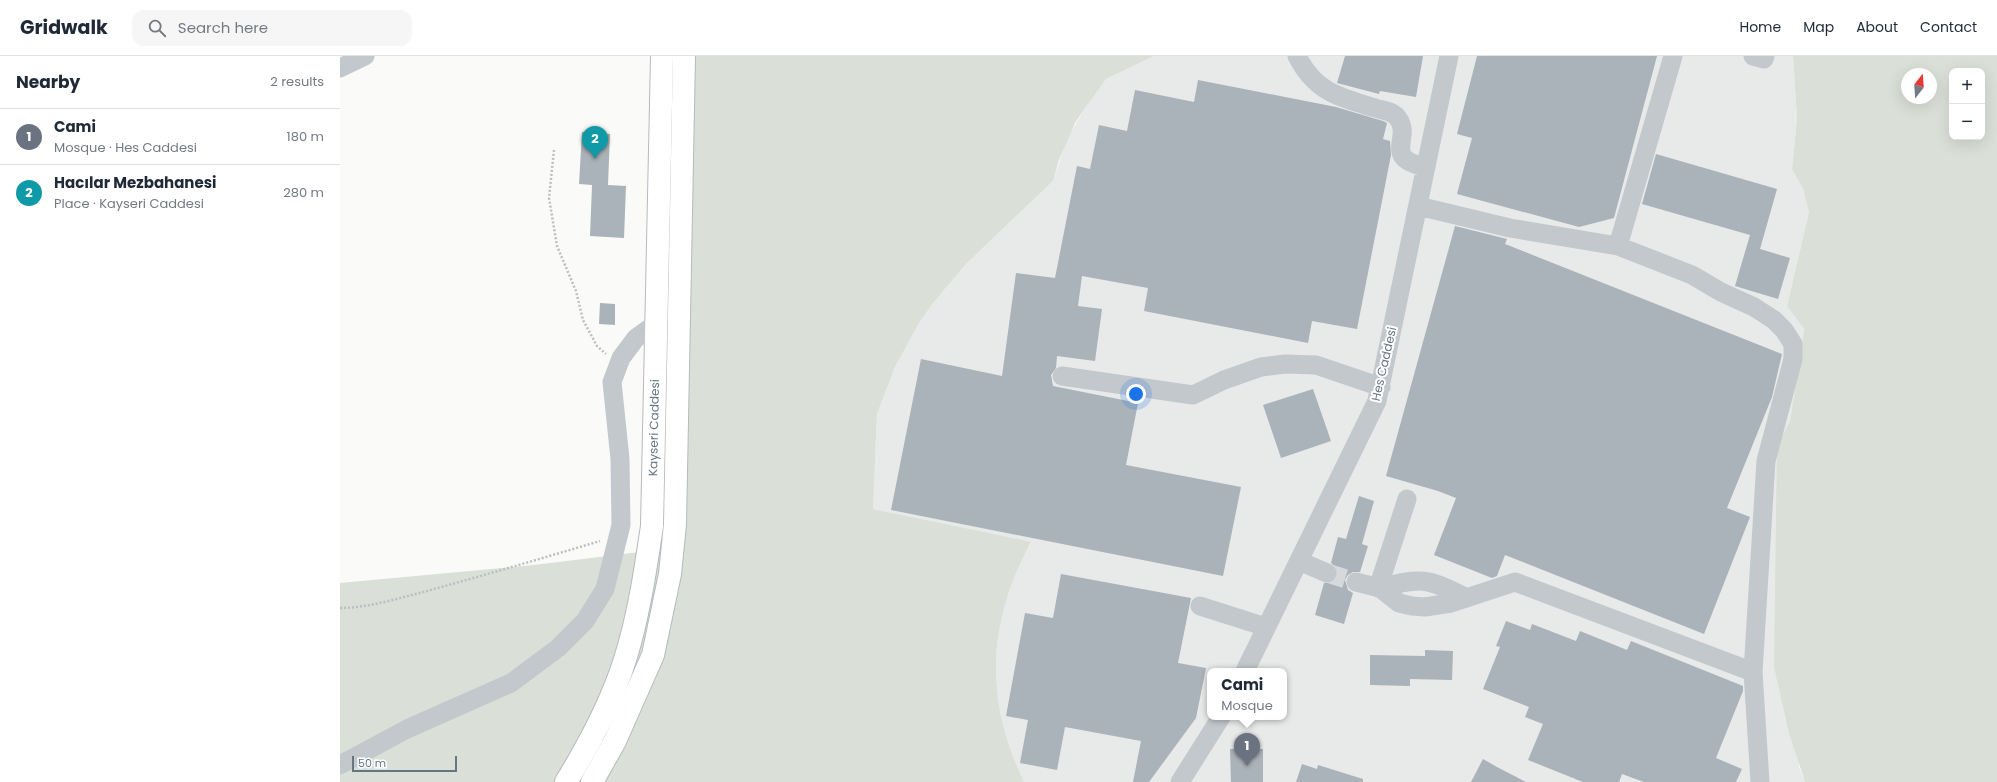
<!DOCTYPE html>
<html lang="en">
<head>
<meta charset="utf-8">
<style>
	:root { --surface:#fff; --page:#f6f6f7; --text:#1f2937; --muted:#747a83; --line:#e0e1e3; --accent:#0f766e }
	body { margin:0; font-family:Poppins,sans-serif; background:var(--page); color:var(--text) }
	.controls { position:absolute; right:12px; top:12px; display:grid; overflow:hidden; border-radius:8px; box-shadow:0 4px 16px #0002 }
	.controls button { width:36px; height:36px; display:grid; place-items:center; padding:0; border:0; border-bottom:1px solid var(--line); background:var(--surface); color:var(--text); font:20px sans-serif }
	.compass { position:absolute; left:1561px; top:12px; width:36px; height:36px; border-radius:50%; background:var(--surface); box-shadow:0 4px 16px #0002; rotate:17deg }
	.scale { position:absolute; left:12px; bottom:10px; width:105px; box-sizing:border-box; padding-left:4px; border:2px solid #657683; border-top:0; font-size:11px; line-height:14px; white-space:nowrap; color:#657683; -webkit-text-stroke:3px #fff; paint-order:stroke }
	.you { position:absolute; left:796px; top:338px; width:14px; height:14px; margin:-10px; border:3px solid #fff; border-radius:50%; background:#1a73e8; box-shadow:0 0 0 6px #1a73e833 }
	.badge { display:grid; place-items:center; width:26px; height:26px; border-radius:50%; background:var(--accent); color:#fff; font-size:13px; font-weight:700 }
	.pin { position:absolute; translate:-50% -33px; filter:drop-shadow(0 1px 2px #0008) }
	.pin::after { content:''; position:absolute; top:21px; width:14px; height:12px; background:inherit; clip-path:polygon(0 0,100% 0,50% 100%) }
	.popup { position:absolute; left:867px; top:612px; width:80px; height:52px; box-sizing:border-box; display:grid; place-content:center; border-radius:8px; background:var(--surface); filter:drop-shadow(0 1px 3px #0005); font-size:13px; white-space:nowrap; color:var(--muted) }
	.popup b { font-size:15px; color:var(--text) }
	.popup::after { content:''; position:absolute; left:50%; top:100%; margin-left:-8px; border:8px solid transparent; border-top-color:var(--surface) }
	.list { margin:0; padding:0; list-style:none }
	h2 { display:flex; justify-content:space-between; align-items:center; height:52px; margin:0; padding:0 16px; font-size:17px }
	h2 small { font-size:13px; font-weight:400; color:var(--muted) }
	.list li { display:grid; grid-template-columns:26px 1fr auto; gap:12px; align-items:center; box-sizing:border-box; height:56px; padding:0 16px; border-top:1px solid var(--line) }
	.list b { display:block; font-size:15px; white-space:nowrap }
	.list p { margin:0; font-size:13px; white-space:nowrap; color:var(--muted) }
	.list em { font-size:13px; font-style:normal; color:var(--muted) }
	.icon { flex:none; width:22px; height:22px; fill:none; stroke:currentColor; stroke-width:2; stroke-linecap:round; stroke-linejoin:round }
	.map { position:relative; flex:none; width:1657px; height:726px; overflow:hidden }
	header { display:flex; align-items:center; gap:24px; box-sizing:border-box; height:56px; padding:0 20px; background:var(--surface); border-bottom:1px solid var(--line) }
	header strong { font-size:19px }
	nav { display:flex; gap:22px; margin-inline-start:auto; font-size:14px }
	.search { width:280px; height:36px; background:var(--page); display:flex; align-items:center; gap:10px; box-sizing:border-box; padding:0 14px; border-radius:12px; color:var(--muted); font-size:15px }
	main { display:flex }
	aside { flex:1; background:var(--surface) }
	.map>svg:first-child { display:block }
</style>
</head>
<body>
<header>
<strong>Gridwalk</strong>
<div class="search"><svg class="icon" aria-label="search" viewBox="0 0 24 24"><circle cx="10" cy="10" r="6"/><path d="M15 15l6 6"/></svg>Search here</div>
<nav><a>Home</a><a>Map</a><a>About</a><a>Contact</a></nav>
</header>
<main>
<aside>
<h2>Nearby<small>2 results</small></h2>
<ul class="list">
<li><span class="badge" style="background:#6b7280">1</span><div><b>Cami</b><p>Mosque · Hes Caddesi</p></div><em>180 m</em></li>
<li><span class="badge" style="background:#0f9aa8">2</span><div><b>Hacılar Mezbahanesi</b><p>Place · Kayseri Caddesi</p></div><em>280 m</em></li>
</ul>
</aside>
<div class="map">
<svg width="1657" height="726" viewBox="0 0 1657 726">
	<rect width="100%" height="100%" fill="#fafaf8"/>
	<!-- built -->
	<path fill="#e8e9e9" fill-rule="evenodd" d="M814 0H1453L1457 63 1452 113 1463 133 1469 156 1447 250 1464 273 1450 365 1437 389 1459 711 1465 726H684L675 708 663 672 656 633 655 611 659 567 665 546 680 505 691 487 533 453 537 358 555 311 579 267 593 247 627 207 713 125 727 83 745 52 755 37 766 23ZM870 615H944V661H870Z"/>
	<!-- green -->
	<path fill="#dadfd7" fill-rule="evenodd" d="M328 0H814L766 23 745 52 735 67 719 104 713 125 627 207 593 247 579 267 555 311 537 358 533 453 691 486C647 566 644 644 684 726H0V527L194 509 316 494Z
		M1453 0H1657V726H1465L1449 677 1434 611 1437 389 1450 365 1464 273 1447 250 1469 156 1463 133 1452 113 1457 63ZM1612 15H1642V81H1612ZM1567 18H1591V42H1567Z"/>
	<!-- building -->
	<path fill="#aab3b9" d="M1005 0H1083L1076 41 1040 35 1039 38 997 27Z
		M1137 0H1317L1274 162 1239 171 1117 138 1132 82 1117 78Z
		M858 24 996 51 1043 65 1047 67 1043 83 1050 85 1051 99 1017 273 972 265 968 287 804 255 808 232 742 220 738 250 762 253 755 305 717 300 716 312 711 319 713 330 798 347 786 409 901 431 883 520 551 454 581 303 662 320 676 217 715 222 737 110 750 113 759 69 787 75 795 34 854 46Z
		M242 76 270 78 268 129 286 130 284 182 250 180 252 129 239 128Z
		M1316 98 1437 133 1420 193 1450 202 1438 243 1395 230 1410 179 1302 148Z
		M1115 170 1167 183 1165 188 1442 298 1432 341 1387 452 1410 461 1364 578 1165 499 1157 520 1152 522 1094 499 1116 442 1098 435 1046 420Z
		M260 247 275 248V269L259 268Z
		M973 333 991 385 941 402 923 349Z
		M1019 440 1034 445 1022 488 1028 490 1020 516H1013L1008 519 1005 524 1008 534 1013 537 1004 568 975 559 984 527 993 526 997 521 996 511 991 507 998 481 1006 483Z
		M721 518 851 542 838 607 866 612 856 662 809 726H793L801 685 725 671 717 714 680 707 688 664 666 660 685 557 713 562Z
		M1166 565 1190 574 1192 568 1236 585 1240 575 1287 594 1291 585 1403 630V635L1376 702 1402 713 1396 726H1304L1282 718 1279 726H1243L1188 704 1203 668 1185 661 1189 651 1143 633 1160 591 1156 590Z
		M1085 594 1113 595 1112 624 1070 623V630L1030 629V599L1085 600Z
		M890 693H923V726H891Z
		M1143 703 1157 711 1186 726H1131Z
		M962 708 977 713 978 709 1023 723V726H956Z"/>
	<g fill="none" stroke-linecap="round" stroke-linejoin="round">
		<!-- minor-tunnel -->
		<path stroke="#d5d9db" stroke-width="19" stroke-dasharray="19 10" stroke-linecap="butt" d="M987 517 1016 526"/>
		<!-- major casing -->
		<g stroke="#b5babe" stroke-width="24">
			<g id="major">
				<path id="s1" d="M226 726C252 684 276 638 289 590 300 551 306 510 312 470L322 0"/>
				<path d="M252 726 275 685 313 599 330 518 335 468 344 0"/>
			</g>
		</g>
		<!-- path -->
		<path stroke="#bbbfc2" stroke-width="2.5" stroke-dasharray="2 2" stroke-linecap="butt" d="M214 94 209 142 217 190 236 235 243 264 257 290 266 298
			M0 552C29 552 59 542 87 535 145 519 203 502 260 485"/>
		<!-- minor -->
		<path stroke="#c3c8cc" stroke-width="19" d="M957 0C975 36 999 41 1035 52 1042 54 1052 55 1057 61 1074 81 1040 102 1086 111
			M1413 0 1424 3 1425 0
			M0 12 25 0
			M1078 150 1170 172 1278 190 1333 0
			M1278 190 1352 219 1381 236 1414 251 1434 264 1444 274 1453 288V303L1426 405 1413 616
			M722 320 853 339 884 324 921 311 945 308 976 309 1041 331
			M959 505 987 517
			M1016 526 1040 532 1059 547 1072 550 1085 551 1111 547 1175 526 1413 616 1420 726
			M1038 532 1067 443
			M1040 532C1080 521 1088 522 1125 541
			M860 550 926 571
			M905 615 1037 345 1109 0
			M0 709 67 673 171 627 218 592 245 565 265 533 281 469 280 403 272 326 281 302 296 282 317 267
			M840 726 881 661"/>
		<!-- major -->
		<use href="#major" stroke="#fff" stroke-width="22"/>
	</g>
	<g text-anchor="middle" stroke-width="4" stroke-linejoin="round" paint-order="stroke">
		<!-- street labels -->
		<g font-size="12" fill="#657683" stroke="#fff">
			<text transform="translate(1044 308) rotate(-77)" y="4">Hes Caddesi</text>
			<text dy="4" stroke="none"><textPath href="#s1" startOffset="371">Kayseri Caddesi</textPath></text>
		</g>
	</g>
</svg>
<div class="controls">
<button>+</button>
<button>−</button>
</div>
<svg class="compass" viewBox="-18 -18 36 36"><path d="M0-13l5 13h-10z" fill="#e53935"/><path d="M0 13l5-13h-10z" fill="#747a83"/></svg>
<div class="scale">50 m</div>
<div class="you"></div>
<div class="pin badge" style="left:907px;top:710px;background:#6b7280">1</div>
<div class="popup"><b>Cami</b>Mosque</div>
<div class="pin badge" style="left:255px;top:103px;background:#0f9aa8">2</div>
</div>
</main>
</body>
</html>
